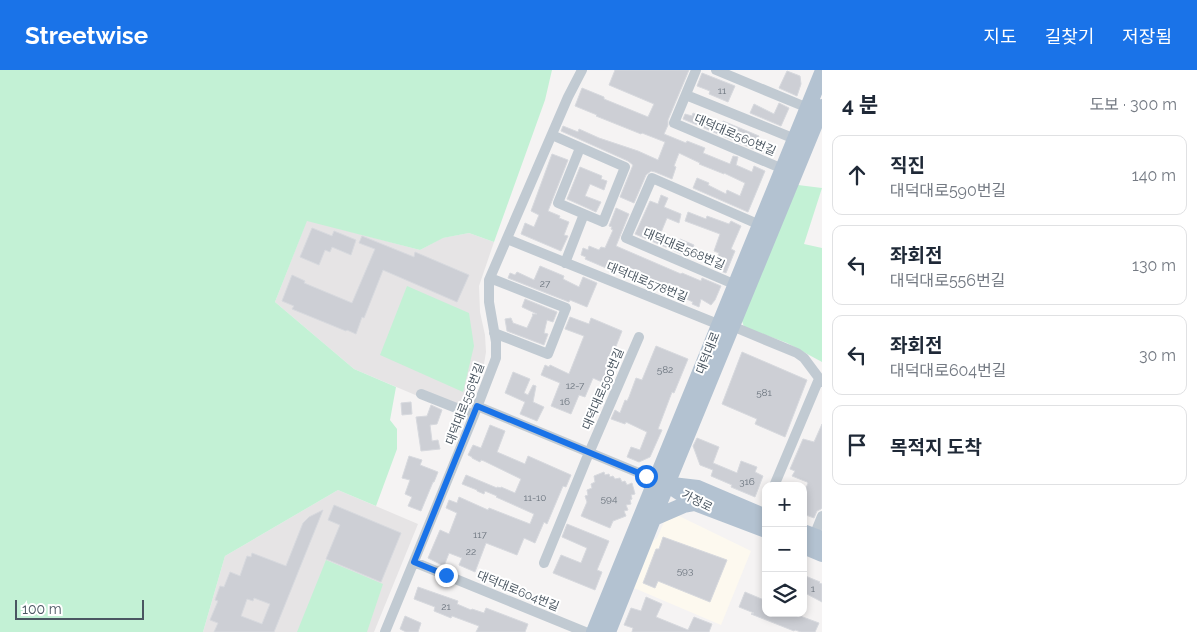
<!DOCTYPE html>
<html lang="ko">
<head>
<meta charset="utf-8">
<style>
	:root { --surface:#fff; --page:#f2f2f3; --text:#1f2937; --muted:#747a83; --line:#e0e1e3; --accent:#1a73e8 }
	body { margin:0; font-family:Raleway,"Noto Sans KR",sans-serif; background:var(--page); color:var(--text) }
	.controls { position:absolute; right:15px; bottom:15px; display:grid; overflow:hidden; border-radius:10px; box-shadow:0 2px 8px #0003 }
	.controls button { width:45px; height:45px; display:grid; place-items:center; padding:0; border:0; border-bottom:1px solid var(--line); background:var(--surface); color:var(--text); font:25px sans-serif }
	.scale { position:absolute; left:15px; bottom:12px; width:129px; box-sizing:border-box; padding-left:5px; border:2px solid #4a5661; border-top:0; font-size:14px; line-height:18px; white-space:nowrap; color:#4a5661; -webkit-text-stroke:4px #fff; paint-order:stroke }
	.stop { position:absolute; width:15px; height:15px; margin:-11px; border:4px solid #1a73e8; border-radius:50%; background:#fff }
	.stop.end { background:#1a73e8; border-color:#fff; box-shadow:0 1px 5px #0008 }
	.list { margin:0; padding:0; list-style:none }
	h2 { display:flex; justify-content:space-between; align-items:center; height:65px; margin:0; padding:0 20px; font-size:21px }
	h2 small { font-size:16px; font-weight:400; color:var(--muted) }
	.list li { display:grid; grid-template-columns:32px 1fr auto; gap:15px; align-items:center; box-sizing:border-box; height:80px; margin:0 10px 10px; padding:0 10px; border:1px solid var(--line); border-radius:10px }
	.list b { display:block; font-size:19px; white-space:nowrap }
	.list p { margin:0; font-size:16px; white-space:nowrap; color:var(--muted) }
	.list em { font-size:16px; font-style:normal; color:var(--muted) }
	.icon { flex:none; width:28px; height:28px; fill:none; stroke:currentColor; stroke-width:2; stroke-linecap:round; stroke-linejoin:round }
	.map { position:relative; flex:none; width:822px; height:562px; overflow:hidden }
	header { display:flex; align-items:center; gap:30px; box-sizing:border-box; height:70px; padding:0 25px; background:var(--accent); color:#fff }
	header strong { font-size:24px }
	nav { display:flex; gap:28px; margin-inline-start:auto; font-size:18px }
	main { display:flex }
	aside { flex:1; background:var(--surface) }
	.map>svg:first-child { display:block }
</style>
</head>
<body>
<header>
<strong>Streetwise</strong>
<nav><a>지도</a><a>길찾기</a><a>저장됨</a></nav>
</header>
<main>
<div class="map">
<svg width="822" height="562" viewBox="0 0 822 562">
	<rect width="100%" height="100%" fill="#f5f3f3"/>
	<!-- commercial -->
	<path fill="#fdf9ef" d="M677 445 751 481 721 555 634 518 653 471 657 468 665 450Z"/>
	<!-- education -->
	<path fill="#e6e4e5" d="M307 150 420 180 442 168 469 163 494 172 479 216 480 242 485 265 486 282 484 294 468 335 462 336 420 327 354 299 275 232Z
		M338 420 418 454 374 562H203L225 486Z"/>
	<!-- green -->
	<path fill="#c3f1d5" d="M0 0H552L545 30 494 172 469 163 443 168 420 180 307 151 275 232 354 299 396 317 390 350 397 359V379L376 436 338 420 225 486 203 562H0Z
		M798 115 822 118 804 174 822 178V292L787 273 744 257 741 248Z
		M407 216 469 243 474 276 463 322 380 285Z
		M326 490 383 514 367 562H297Z"/>
	<!-- building -->
	<path fill="#cdcfd5" stroke="#d7d9de" fill-rule="evenodd" d="M615 0H689L668 50V55L664 64 686 73 687 71 705 78 703 83 730 94 733 86 738 87 736 95 752 102 754 96 765 101 748 142 693 118 697 108 709 113 708 115 726 124 727 120 740 126 745 113 724 103V104L699 94 700 93 679 83 674 96 676 97 672 109 655 102 651 101 646 105 634 133 620 127 633 95 628 91 561 61 563 56 578 62 579 59 599 68 638 81 658 90 665 72 642 63 641 64 596 46 597 45 575 36 582 18 604 27V29L648 47 654 34 609 15Z
		M787 1 800 6 801 14 797 26 779 18Z
		M702 3 735 16 728 32 709 24 710 21 697 16Z
		M779 33 789 38 781 56 750 43 754 34 774 44Z
		M693 43 722 55 723 51 759 66 758 68 773 74 772 77 775 78 772 87 683 49 685 44 692 46Z
		M552 84 568 90 548 141 560 146 559 148 569 152 564 165 568 166 561 181 521 164 525 153 534 157 539 145 531 141Z
		M580 97 602 106 601 109 607 111 604 120 590 114 585 126 601 132 596 142 567 129Z
		M661 125 668 128 664 137 681 144 679 153 667 148 660 165 678 173 680 169 694 175 689 187 635 164 650 131 658 134Z
		M616 138 629 144 616 176 681 204 682 203 701 211 702 208 721 216 715 230 711 235 701 229 699 237 692 234 693 232 653 214 608 195 606 198 585 189 586 187 581 185 583 178 588 180 589 176 599 180 601 177 605 178 613 160 611 159 612 157 609 156Z
		M688 142 706 149 707 146 729 154 731 151 741 156 731 179 735 181 726 203 713 198 719 183 714 181 720 164 685 151Z
		M312 158 332 166 334 161 356 170 351 185 332 177 330 182 325 180 319 195 300 187Z
		M362 166 414 187 415 182 469 205 457 232 383 200 364 248 362 247 356 264 347 260 346 261 292 239 294 236 282 231 292 205 305 211 304 213 352 233 375 179 359 173Z
		M540 196 564 206 563 209 579 217 583 207 597 213 587 237 570 230 569 232 508 208 510 203 515 205 517 202 534 210Z
		M525 229 557 242 553 252 547 250 544 263 548 264 544 275 507 261 505 249 511 248 513 253 527 258 533 245 532 244H537L522 237Z
		M570 247 589 254 591 248 622 261 602 312 593 308 585 327 579 325 571 344 551 336 560 313 541 305 545 295 549 297 550 295 569 304 584 266 565 259Z
		M656 276 688 289 674 323 672 322 658 359 662 360 650 387 639 392 627 387 631 377 640 380 647 362 626 352 625 354 611 349 615 340 620 343 625 330 627 331 629 327 636 308 642 310Z
		M742 282 807 310 785 367 755 354 757 349 722 334Z
		M513 302 530 309 524 323 528 325 533 315 536 316 533 332 544 337 537 351 520 344 525 332 505 323Z
		M411 332 412 344 402 345 401 333Z
		M431 335 442 340 437 354 430 355 432 371 438 370 440 379 421 381 416 347 427 346Z
		M822 354V438L821 439 817 441 814 448 803 444V426L808 413 807 412 792 406 795 401 790 399 803 369 814 372Z
		M490 355 505 361 497 382 525 394 528 386 571 405 566 417 563 416 547 454 544 452 535 473 524 468 517 485 486 473 475 502 459 495 462 488 449 483 444 496 428 488 440 460 449 464 457 443 446 438 449 430 457 433 459 427 488 440 489 438 530 454 534 444 496 427 497 426 485 421 484 424 477 421V420L462 414 466 405 497 418V417L501 418V417L515 423 521 409 484 391 481 390 480 392 472 388V387L468 385 473 375 481 378Z
		M697 368 719 377 713 393 737 403 741 391 757 397 755 402 763 406 755 427 731 417 732 415 711 406 713 400 700 395 693 376Z
		M409 386 422 390 420 395 438 402 434 412H433L421 441 408 436 412 427 405 424 410 410 402 408Z
		M604 402 605 405 609 404 610 407 613 406 615 409 620 408 622 412 625 411 627 415 632 413 635 424 631 425 632 429 630 430 631 434 626 435 628 440 624 441 626 446 613 451 610 458 581 446 587 432 585 426 588 425 587 420 592 418 591 414 595 412 594 406Z
		M334 435 401 463 381 512 326 489 340 455 328 450Z
		M323 440 274 562H214L218 553 210 550 218 531 215 530 220 516 224 517 230 502 240 506 247 486 251 487 252 483 286 496 303 453 309 447ZM254 528 270 534 262 554 241 546 247 529 253 531Z
		M567 454 609 471 597 500 602 502 595 520 553 503 561 485 581 493 587 478 562 467Z
		M663 467 727 490 710 532 658 511 655 518 643 513 656 479H659Z
		M803 505 820 512 819 513 822 514V532L803 522Z
		M418 517 458 531 457 534 471 540 472 539 484 543 486 538 528 554 525 562H476L479 556 452 546 451 548 434 541 435 537 414 529Z
		M745 522 764 530 766 528V543H792L819 553 815 562H801L795 560 794 561 751 544 754 543 739 537Z
		M646 527 662 534 656 547 688 560 694 547 712 554 709 562H632L633 558 624 555 631 538 641 541Z
		M405 546 421 553 418 562H406L400 559Z"/>
	<g fill="none" stroke-linecap="round" stroke-linejoin="round">
		<!-- minor -->
		<path stroke="#c1cad2" stroke-width="10" d="M696 0 674 53 783 99
			M716 0 808 38
			M686 25 795 69
			M552 65 625 97 603 152 584 144 565 193
			M580 78 558 133 584 144
			M507 169 720 255
			M490 208 566 238 548 284 494 263
			M736 215 626 168 652 108 760 155
			M732 256 797 283 804 288 822 312
			M421 324 474 345
			M477 336 656 410
			M774 416 819 309
			M814 466 822 446
			M414 492 585 562
			M544 493 586 390 639 267
			M385 562 474 345 496 288V272L489 232V210L568 27 582 0"/>
		<!-- primary -->
		<path stroke="#b3c2d1" stroke-width="16" d="M667 414 695 433 766 460
			M672 415 698 418 766 447
			M654 448 684 435 695 433
			M803 462 822 469
			M803 476 822 484
			M594 562 822 3
			M608 562 667 414 822 37"/>
	</g>
	<g fill="none" stroke-linecap="round" stroke-linejoin="round">
		<!-- route -->
		<path stroke="#1a73e8" stroke-width="6" d="M446 505 414 492 477 336 646 406"/>
	</g>
	<g text-anchor="middle" stroke-width="4" stroke-linejoin="round" paint-order="stroke">
		<!-- number labels -->
		<g font-size="10" fill="#6b747e">
			<text x="722" y="24">11</text>
			<text x="545" y="217">27</text>
			<text x="665" y="303">582</text>
			<text x="575" y="319">12-7</text>
			<text x="764" y="326">581</text>
			<text x="565" y="335">16</text>
			<text x="747" y="415">316</text>
			<text x="535" y="431">11-10</text>
			<text x="609" y="432">594</text>
			<text x="480" y="468">117</text>
			<text x="471" y="485">22</text>
			<text x="685" y="504">593</text>
			<text x="813" y="522">1</text>
			<text x="446" y="540">21</text>
		</g>
		<!-- street labels -->
		<g font-size="12" fill="#4a5661" stroke="#fff">
			<text transform="translate(735 65) rotate(23)" y="4">대덕대로560번길</text>
			<text transform="translate(684 179) rotate(23)" y="4">대덕대로568번길</text>
			<text transform="translate(647 212) rotate(22)" y="4">대덕대로578번길</text>
			<text transform="translate(708 283) rotate(-68)" y="4">대덕대로</text>
			<text transform="translate(603 319) rotate(-67)" y="4">대덕대로590번길</text>
			<text transform="translate(465 334) rotate(-69)" y="4">대덕대로556번길</text>
			<text transform="translate(697 431) rotate(27)" y="4">가정로</text>
			<text transform="translate(518 521) rotate(22)" y="4">대덕대로604번길</text>
		</g>
	</g>
</svg>
<div class="controls">
<button>+</button>
<button>−</button>
<button><svg class="icon" aria-label="layers" viewBox="0 0 24 24"><path d="M12 4l9 5-9 5-9-5zM3 14l9 5 9-5"/></svg></button>
</div>
<div class="scale">100 m</div>
<div class="stop" style="left:646px;top:406px"></div>
<div class="stop end" style="left:446px;top:505px"></div>
</div>
<aside>
<h2>4 분<small>도보 · 300 m</small></h2>
<ul class="list">
<li><svg class="icon" aria-label="ahead" viewBox="0 0 24 24"><path d="M12 20V5M6 11l6-6 6 6"/></svg><div><b>직진</b><p>대덕대로590번길</p></div><em>140 m</em></li>
<li><svg class="icon" aria-label="left" viewBox="0 0 24 24"><path d="M17 20v-9H6M10 6l-5 5 5 5"/></svg><div><b>좌회전</b><p>대덕대로556번길</p></div><em>130 m</em></li>
<li><svg class="icon" aria-label="left" viewBox="0 0 24 24"><path d="M17 20v-9H6M10 6l-5 5 5 5"/></svg><div><b>좌회전</b><p>대덕대로604번길</p></div><em>30 m</em></li>
<li><svg class="icon" aria-label="arrive" viewBox="0 0 24 24"><path d="M6 21V4h12l-3 4 3 4H6"/></svg><div><b>목적지 도착</b></div></li>
</ul>
</aside>
</main>
</body>
</html>
